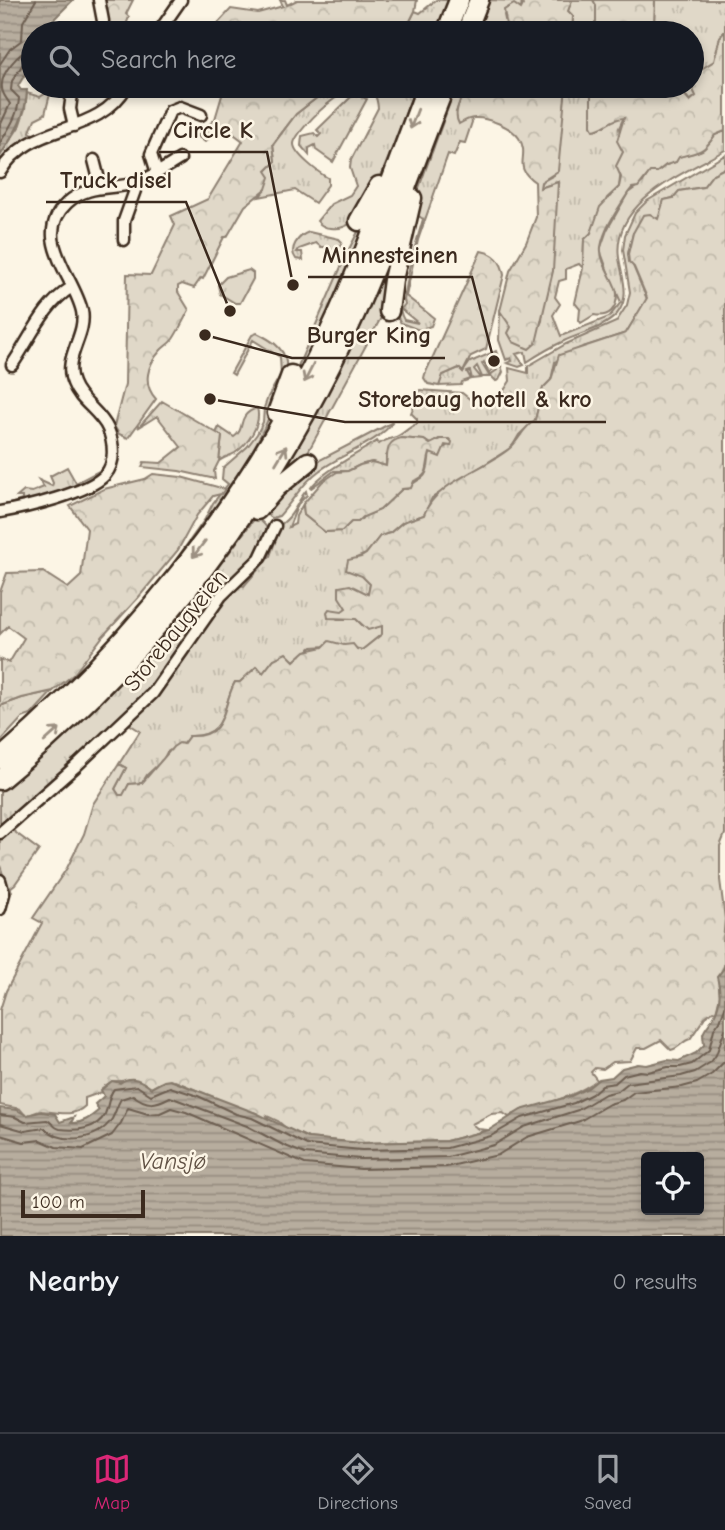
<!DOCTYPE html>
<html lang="en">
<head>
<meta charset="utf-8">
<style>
	:root { --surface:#171b24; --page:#20242c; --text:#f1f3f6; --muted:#9ea1a6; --line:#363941; --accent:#db2777 }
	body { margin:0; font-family:"Comic Neue",sans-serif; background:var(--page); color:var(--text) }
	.controls { position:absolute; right:21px; bottom:21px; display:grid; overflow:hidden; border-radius:7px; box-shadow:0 4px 10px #0003 }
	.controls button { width:63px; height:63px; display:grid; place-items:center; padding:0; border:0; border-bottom:2px solid var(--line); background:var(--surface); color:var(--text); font:35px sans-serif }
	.scale { position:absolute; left:21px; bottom:18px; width:124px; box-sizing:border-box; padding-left:7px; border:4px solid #3b2a1e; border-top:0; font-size:19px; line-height:24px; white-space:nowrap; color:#3b2a1e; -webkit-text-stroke:5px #fcf5e5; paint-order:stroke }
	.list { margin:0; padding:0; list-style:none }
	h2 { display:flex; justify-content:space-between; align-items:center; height:91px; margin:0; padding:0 28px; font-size:30px }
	h2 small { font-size:23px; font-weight:400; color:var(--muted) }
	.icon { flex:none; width:38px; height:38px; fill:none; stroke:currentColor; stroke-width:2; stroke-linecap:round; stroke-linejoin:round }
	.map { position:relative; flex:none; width:725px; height:1236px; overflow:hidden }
	.search { position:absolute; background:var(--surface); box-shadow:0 4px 10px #0003; left:21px; right:21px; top:21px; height:77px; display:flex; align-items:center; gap:18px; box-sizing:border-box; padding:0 24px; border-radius:38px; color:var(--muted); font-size:26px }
	.sheet { height:196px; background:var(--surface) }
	nav { display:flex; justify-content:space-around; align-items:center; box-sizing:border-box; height:98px; border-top:2px solid var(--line); background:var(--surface); font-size:19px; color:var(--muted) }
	nav a { display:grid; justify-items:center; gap:4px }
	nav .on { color:var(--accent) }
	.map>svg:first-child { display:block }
</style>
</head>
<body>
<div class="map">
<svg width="725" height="1236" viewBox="0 0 725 1236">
	<defs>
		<pattern id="grass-tufts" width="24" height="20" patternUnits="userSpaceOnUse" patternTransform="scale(1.75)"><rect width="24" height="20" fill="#e0d8c8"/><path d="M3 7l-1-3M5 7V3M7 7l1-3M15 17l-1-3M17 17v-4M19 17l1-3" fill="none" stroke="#c1baab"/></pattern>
		<pattern id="forest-crowns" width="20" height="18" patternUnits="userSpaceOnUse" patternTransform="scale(1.75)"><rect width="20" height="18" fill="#e0d8c8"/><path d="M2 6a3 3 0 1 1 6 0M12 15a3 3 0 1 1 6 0" fill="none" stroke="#c1baab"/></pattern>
		<pattern id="water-rules" width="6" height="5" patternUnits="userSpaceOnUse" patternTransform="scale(1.75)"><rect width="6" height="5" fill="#b7ad9e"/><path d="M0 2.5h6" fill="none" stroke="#968d80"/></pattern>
	</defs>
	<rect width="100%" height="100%" fill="#fcf5e5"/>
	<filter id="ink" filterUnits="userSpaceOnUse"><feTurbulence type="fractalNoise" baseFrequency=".0143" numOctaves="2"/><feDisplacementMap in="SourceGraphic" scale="14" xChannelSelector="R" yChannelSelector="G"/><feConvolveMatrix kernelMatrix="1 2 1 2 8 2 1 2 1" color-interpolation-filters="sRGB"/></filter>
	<g filter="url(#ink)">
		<!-- grass -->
		<path fill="url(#grass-tufts)" stroke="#8e8173" stroke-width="2" fill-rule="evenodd" d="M436 0H451L437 33H404L415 11 420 13Z
			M489 0 522 1 521 9 507 8 504 15 508 33H476Z
			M572 0H593L596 4V23L591 28V33H572L573 16 568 11Z
			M655 0H725V31L720 37 717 56 714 62 695 73 696 96 690 101 677 86H692V66L699 59 692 44V33H657L654 23Z
			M332 86H416C403 117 376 203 352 222 346 227 338 229 331 228 325 228 321 226 317 221L331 204 350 195 356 186 350 168 351 160 378 108C373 49 294 131 294 144 294 154 319 173 328 178V185L315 203 295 190 259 197 266 189V171L275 162 273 145 296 114Z
			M456 86H466L456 112 471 118 472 122 465 143 460 142 454 156 448 154 418 240 406 296 434 318 431 326 419 330 401 323 394 311 416 196ZM417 215 423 219 410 264 404 300 405 304 401 309 418 323 404 320C390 298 411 242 417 215Z
			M566 86H587L586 91 591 94V126L597 130 615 118 624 117 619 128 623 152 619 187 607 198 591 233 584 240 583 268 579 264 566 269V279L559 281 555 297 560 304 553 315 561 336 609 317 621 302 611 280 600 250 607 230 628 193 643 182 650 171 657 172 666 165 676 162 678 157C702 149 701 156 715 135L725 131V150C686 173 611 201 619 258 622 277 631 297 617 314 605 328 581 333 564 341 551 347 539 354 527 362L525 352 516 354 524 365 519 367 507 363 512 361 511 358 506 360 499 340 500 311 512 327 537 331 542 321 558 182 540 188 541 182 554 175Z
			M51 90 45 114 35 119 30 132 34 135 15 146 0 163V156L19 127 25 109 27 93 40 97Z
			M358 95 367 99 333 162 316 150 315 145 309 148V155L301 146 302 136 314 133 318 137 321 134 317 130 351 97Z
			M725 155V168L713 174 703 187 680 191 673 198 664 200 659 219 633 233 628 254 647 299 626 333 580 348 555 362 551 380 543 388 535 420 519 435 512 447 432 498 424 515 403 522 390 533 380 536 366 554 356 558 362 576 370 584 368 595 356 589 344 602 346 608 338 619H356L363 626H382V634L362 650 344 645 312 647 294 661 290 658 274 659 263 673 257 667 240 682H235C221 707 229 737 189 736L183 744 167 752 163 760 147 775 142 783 129 784 124 795H119L115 789 126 768 119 764 140 731 126 722 213 610 237 585 244 586 270 556 278 534 276 530C280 524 284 523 289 517 296 509 299 499 306 491L307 495 298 504 289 527 295 524 296 516 303 504 304 515 325 532 342 531 351 522H358L363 517 380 510 402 489H407C412 483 416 482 422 478 429 473 428 461 430 453L436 454 448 445V439H439L430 444 424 440 401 438 386 456V466L372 462 360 465 348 471H334L310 489C319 473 359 453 377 441L379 444C385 440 389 439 396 437 404 434 408 427 417 424V419L411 413 417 399 423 402 425 399 419 394 420 390 462 393 471 400 489 397V402L495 401 494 396 501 393 504 397 507 395 503 392 510 381 509 368 528 373V366L566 344 616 322 627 305 630 292 623 250 625 235 635 213 647 201Z
			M361 226 365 227 328 315 297 379 295 373 347 253Z
			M398 231 382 316 309 450 303 458 278 477C325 398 365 317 398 231Z
			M309 232 339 239 342 242 337 252 331 255 330 247H321L316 243 299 249 297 252H302L303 260 296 259C288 249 298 236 309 232Z
			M249 270 253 273V279L240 303H235L220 294 218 285 226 277Z
			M257 333C269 339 284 347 286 362 287 373 282 384 278 394 257 457 209 519 168 571L205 519 213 503 228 484 222 479 223 468 247 447 257 434 263 422 264 408 268 397 281 374 280 357 253 340 234 375 231 373 252 335Z
			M496 351 503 372 499 380 496 381 490 375 497 370 496 366 489 373 484 362 482 364 490 377H482L477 366 474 369 481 378 472 379 470 371 467 372 471 379 462 382 461 385 439 386 442 375 459 368 463 372 470 362Z
			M257 408C262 424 248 444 235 453 230 456 224 457 219 461L222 436 216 433 219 427 234 437C247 428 235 416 257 408Z
			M393 422C379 442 340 455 319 471 302 483 293 501 279 516L272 518 261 511 316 462Z
			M107 462 104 472C71 490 37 499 1 507L22 500V497H17L24 491 32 492 44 487 39 480 52 486 53 483 50 476 67 467 76 483 101 470Z
			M256 517C266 525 269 527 268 540L153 688 0 828V790C50 748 102 704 146 656 186 612 220 564 256 517Z
			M53 691 31 715 22 718 0 742V706L22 698Z"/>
		<!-- forest -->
		<path fill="url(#forest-crowns)" stroke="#8e8173" stroke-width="2" d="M102 0H133L126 14 129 17 123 33 108 26Z
			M280 0H285L287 5 297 0H417L415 11 404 33H209L231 9 258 13 283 6Z
			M520 0H572L568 11 573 16 572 33H508L504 10 514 4 521 9 523 5Z
			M593 0H655L654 23 657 33H591V28L596 22V5Z
			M725 31V131L715 135C702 154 700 151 679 157L676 162 666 165 657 172H650L638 187 632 188 628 193C618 209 604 228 601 247 599 264 617 282 617 294 617 309 609 318 594 315L581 323 579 320 580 309 575 303 583 268 584 240 591 233 600 207 619 187 621 177 616 166 623 152 617 141 624 118C611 118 605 129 593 130L591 126V95L586 91 587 86H677L690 101 696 96C691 88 692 82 695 73L714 61 720 37Z
			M212 86H332L296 114 273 144 275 162 266 171 270 177 266 189 245 206 227 237H224L203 279 201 278 194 288 182 284 178 286V292L189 310C184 319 179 330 173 339 169 344 165 346 161 350 147 365 142 384 156 399L128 438 119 434 114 426 125 384 127 274 151 275 175 225 171 216 208 199 243 141 223 126 205 142 197 136 215 119 223 92Z
			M466 86H566L558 171 541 182 540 188 558 182 553 271 536 343 529 349 513 342 508 333 511 327 500 311 510 271 526 243 536 217 535 182C511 165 531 158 519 138 512 127 487 117 474 118 469 118 464 121 459 124 452 112 462 98 466 86Z
			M725 168V834L720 846V880L725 919 723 942 725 964 718 980 720 996 716 1012 713 1011 705 1017 690 1039C682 1041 680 1048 671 1050L661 1040 646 1048H637L630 1061 613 1062 603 1069 595 1068 591 1072 597 1080C580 1093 561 1099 540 1106 529 1109 518 1111 509 1117L503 1113 491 1114 472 1124 478 1129 488 1130 446 1141 356 1143 308 1138 287 1129 278 1121 267 1116 268 1120 256 1113 239 1108 175 1081 160 1083 151 1088C133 1075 131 1082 112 1081L102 1088V1092L85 1098V1106C73 1118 56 1112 42 1111 36 1110 32 1115 26 1116L20 1109 0 1105V1010L6 991 42 923 33 918 67 868 84 834 93 804 119 764 126 768 115 789 119 795H123L129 784 142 783 173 747 179 743 183 744 189 736C229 738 221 707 235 682H240L257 666 263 673 274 659 286 653 294 661 305 651 323 647 329 641 344 645 353 644 357 649 362 650 382 634V626L368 630 356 619 328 618 327 612 329 609 342 611 346 608 339 597V587L350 585 368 594 370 584 362 576 346 570 348 560 361 557 366 554 380 536 390 533 403 522 424 515C434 483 486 469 510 448 520 439 522 429 535 420L543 388 551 380 559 355 626 333 647 298 634 267 629 262 628 254 633 233 643 215 650 214 658 219 664 200 673 198 679 191 703 187 713 174Z
			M481 251C494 253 502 261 504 275L486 349 471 356 463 372 459 368 443 375 439 386 428 384 424 378 425 374Z
			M162 401 222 436 219 461 214 471 215 479 179 471 142 467 144 462 161 463 181 447 157 416 138 428Z
			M401 438 424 440 430 444 440 439H449L452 442 451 446 445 445 440 457 430 453C425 468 431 474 414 481L411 488 402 489 380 510 363 517 358 522H351L342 531 325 532 304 515 303 504 322 482 337 472 348 471 360 465 372 462 386 466C388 452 385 442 401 438Z
			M153 474 181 477 225 489 221 494 213 496 197 515 178 550 138 598 103 636 74 674 53 691 22 698 0 706V659L9 663 24 638 8 626 0 634V592L7 573 43 572 68 588 81 576 87 529 70 506 104 489 145 479Z
			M12 830 39 850 15 884 10 888 12 891 6 904 7 888 0 865V840Z"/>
		<!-- water -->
		<path fill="url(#water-rules)" stroke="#85796b" stroke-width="2" fill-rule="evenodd" d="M0 0H73L55 18 47 33H33V61L18 86 21 90H27C26 117 14 134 0 156Z
			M725 955V1236H0V1108L17 1110 26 1115 41 1112 55 1114 60 1122 74 1117 71 1123C82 1124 91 1117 99 1110L95 1104 104 1096 101 1090 112 1081 120 1083C132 1074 142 1081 151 1088L164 1081 170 1080 256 1113 308 1138 362 1143 446 1141 489 1130 521 1110 571 1096 588 1088 599 1079 612 1077 622 1068 638 1064 647 1065 667 1060 679 1061 696 1053 704 1045C704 1042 703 1038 703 1034 705 1027 711 1023 714 1016 721 1003 721 990 717 977L724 968ZM646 1157H699V1210H646Z"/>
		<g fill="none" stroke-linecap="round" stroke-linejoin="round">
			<!-- shore -->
			<path stroke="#6d5e51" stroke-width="2" d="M0 64 10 49 22 40 23 22 36 0
				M0 126 10 104C7 99 2 94 2 88 0 73 19 51 33 49
				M0 143C9 128 18 116 19 98L11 90 12 81 25 61 33 58
				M0 1115 15 1117 25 1122 47 1120C52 1122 54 1128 60 1129 75 1131 97 1130 105 1114 109 1105 108 1096 114 1089L137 1086 151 1095 170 1087 198 1096 236 1114 252 1118 307 1145 362 1150 447 1148 491 1136 522 1118 574 1103 592 1094 602 1085 615 1083 624 1075 640 1071 648 1072 668 1067H680L692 1064 709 1050 714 1029 720 1021 725 1007
				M0 1124 25 1131 44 1128C63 1145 97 1141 112 1119 116 1112 117 1105 121 1099L133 1095C147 1106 155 1105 170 1097L247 1126 283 1145 305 1154 361 1159 448 1157 494 1145 524 1127 578 1110 605 1094 618 1091 628 1083 681 1076 695 1072 711 1062 716 1055 725 1029
				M0 1135 24 1142 40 1140 56 1147 83 1149 112 1135 121 1123 128 1108 148 1114 160 1113 171 1108 186 1112 305 1164 361 1169 446 1167 498 1155 527 1137 580 1121 609 1104 623 1100 634 1092 682 1087 697 1083 712 1074 725 1061"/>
			<!-- street casing -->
			<g stroke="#3b2a1e" stroke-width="15">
				<path id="street" d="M99 0 103 21 102 33
					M158 33 181 0
					M73 86 70 109 74 126
					M94 160 101 187
					M0 172C32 119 96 139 127 86
					M157 173 151 154 170 111 180 107 201 115
					M124 240V221L138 182
					M12 365C32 336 43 305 72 287
					M0 512C24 508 89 493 105 475 116 463 114 443 108 429 100 411 80 402 73 383 62 358 87 336 82 311 74 276 31 237 67 203 90 182 114 191 138 182 153 177 166 167 180 159
					M0 833 75 767 153 693 221 596 260 558 275 526
					M0 880 4 894 0 909"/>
			</g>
			<!-- highway casing -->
			<g stroke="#3b2a1e" stroke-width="23">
				<path id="highway" d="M446 33 459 0
					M466 33 479 0
					M359 221 379 186
					M389 311 393 280 412 198
					M277 413 291 375
					M257 510 277 487 308 462
					M0 759C138 640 250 498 329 333 367 253 395 168 427 86
					M0 780C153 654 275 494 356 312 389 238 415 161 445 86"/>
			</g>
			<!-- street -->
			<use href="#street" stroke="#fcf5e5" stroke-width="10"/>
			<!-- highway -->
			<use href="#highway" stroke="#fcf5e5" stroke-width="18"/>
		</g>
		<!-- one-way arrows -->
		<defs><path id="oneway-shaft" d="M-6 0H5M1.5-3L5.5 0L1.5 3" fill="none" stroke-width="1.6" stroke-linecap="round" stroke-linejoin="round" transform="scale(1.75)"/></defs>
		<g stroke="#9c9082">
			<use href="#oneway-shaft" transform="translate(414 119) rotate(111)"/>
			<use href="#oneway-shaft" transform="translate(309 373) rotate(117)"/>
			<use href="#oneway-shaft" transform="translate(281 455) rotate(-59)"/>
			<use href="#oneway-shaft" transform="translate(199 549) rotate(127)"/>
			<use href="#oneway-shaft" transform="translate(52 735) rotate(-42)"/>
		</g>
	</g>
	<g text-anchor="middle" stroke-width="5" stroke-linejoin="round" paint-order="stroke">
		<!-- street labels -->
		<g font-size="23" fill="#3b2a1e" stroke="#fcf5e5">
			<text transform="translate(175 630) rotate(-51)" y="8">Storebaugveien</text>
		</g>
		<!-- water labels -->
		<g font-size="24" font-style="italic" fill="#605144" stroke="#fcf5e5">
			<text x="173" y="1169">Vansjø</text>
		</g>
	</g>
	<!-- callouts -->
	<path fill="none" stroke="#3b2a1e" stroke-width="2.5" d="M293 285L267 152H159M230 311L186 202H46M494 361L472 277H308M205 335L292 358H445M210 399L345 422H606"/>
	<g fill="#3b2a1e" stroke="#fcf5e5" stroke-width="2.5">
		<circle cx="293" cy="285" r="7"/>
		<circle cx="230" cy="311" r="7"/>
		<circle cx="494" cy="361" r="7"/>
		<circle cx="205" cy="335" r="7"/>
		<circle cx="210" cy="399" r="7"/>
	</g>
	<g font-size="24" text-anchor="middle" font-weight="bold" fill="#3b2a1e" stroke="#fcf5e5" stroke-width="5" stroke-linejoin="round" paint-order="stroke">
		<text x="213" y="138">Circle K</text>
		<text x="116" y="188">Truck disel</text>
		<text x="390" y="263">Minnesteinen</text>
		<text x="369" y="343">Burger King</text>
		<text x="475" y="407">Storebaug hotell &amp; kro</text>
	</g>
</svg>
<div class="controls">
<button><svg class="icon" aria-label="locate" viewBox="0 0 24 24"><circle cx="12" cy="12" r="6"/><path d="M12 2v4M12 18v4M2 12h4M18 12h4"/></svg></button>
</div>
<div class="scale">100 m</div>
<div class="search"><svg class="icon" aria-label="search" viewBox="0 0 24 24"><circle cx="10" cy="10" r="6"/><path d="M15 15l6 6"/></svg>Search here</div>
</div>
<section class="sheet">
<h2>Nearby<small>0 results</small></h2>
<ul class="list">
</ul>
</section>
<nav>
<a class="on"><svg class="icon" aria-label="map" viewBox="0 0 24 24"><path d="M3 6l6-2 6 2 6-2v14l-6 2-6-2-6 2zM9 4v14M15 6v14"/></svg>Map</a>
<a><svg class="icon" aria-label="directions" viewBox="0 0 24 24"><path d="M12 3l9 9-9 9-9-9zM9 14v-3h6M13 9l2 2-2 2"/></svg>Directions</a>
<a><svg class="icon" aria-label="saved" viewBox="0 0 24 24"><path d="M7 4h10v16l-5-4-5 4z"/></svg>Saved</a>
</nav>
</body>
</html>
